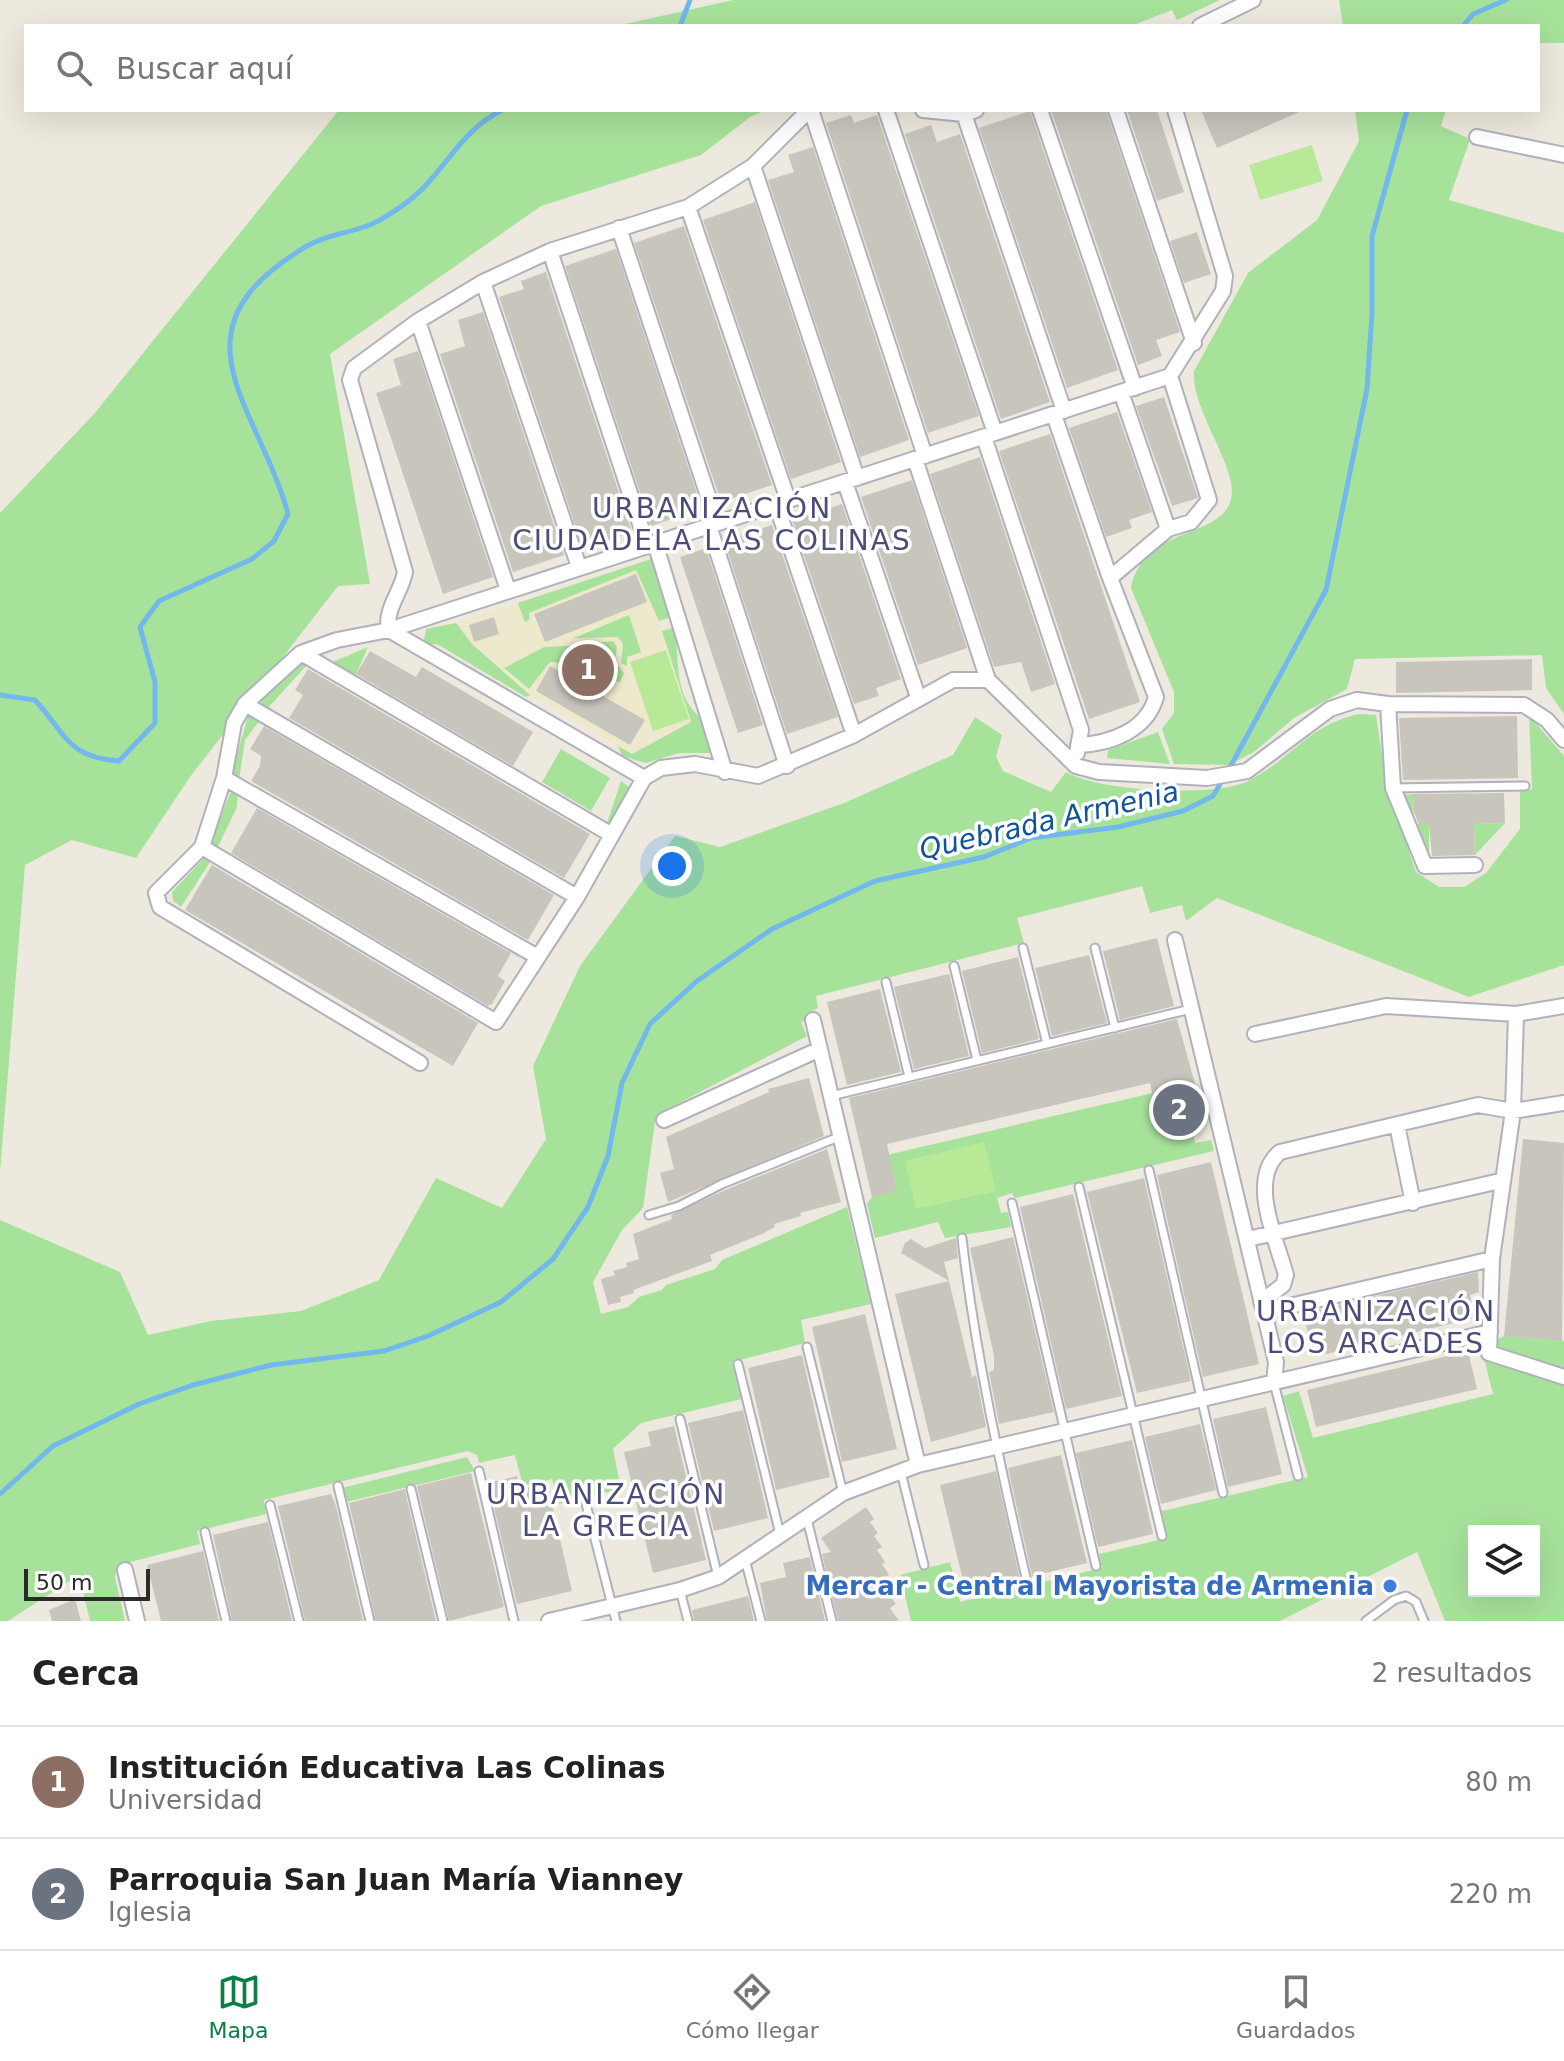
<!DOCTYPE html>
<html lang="es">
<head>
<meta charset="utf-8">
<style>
	:root { --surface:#fff; --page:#f2f2f2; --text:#222; --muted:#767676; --line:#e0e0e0; --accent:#0b8043 }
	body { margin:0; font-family:"DejaVu Sans",sans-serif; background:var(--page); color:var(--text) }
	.controls { position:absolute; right:24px; bottom:24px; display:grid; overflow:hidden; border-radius:0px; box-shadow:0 8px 32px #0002 }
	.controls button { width:72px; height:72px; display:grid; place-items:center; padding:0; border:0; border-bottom:2px solid var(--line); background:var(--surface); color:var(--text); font:40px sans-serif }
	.scale { position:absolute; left:24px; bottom:20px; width:126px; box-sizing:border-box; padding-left:8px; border:4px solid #2b2b2b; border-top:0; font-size:22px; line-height:28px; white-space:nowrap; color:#2b2b2b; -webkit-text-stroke:6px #fff; paint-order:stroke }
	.you { position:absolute; left:672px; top:866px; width:28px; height:28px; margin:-20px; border:6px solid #fff; border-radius:50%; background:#1a73e8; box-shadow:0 0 0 12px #1a73e833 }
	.badge { display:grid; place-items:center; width:52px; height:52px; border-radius:50%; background:var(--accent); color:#fff; font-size:26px; font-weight:700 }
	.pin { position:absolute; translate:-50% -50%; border:4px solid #fff; box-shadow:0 2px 8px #0006 }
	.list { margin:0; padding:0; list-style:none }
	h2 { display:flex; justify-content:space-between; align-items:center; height:104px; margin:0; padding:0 32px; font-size:34px }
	h2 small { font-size:26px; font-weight:400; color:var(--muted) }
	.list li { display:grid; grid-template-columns:52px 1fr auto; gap:24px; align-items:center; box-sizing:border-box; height:112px; padding:0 32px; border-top:2px solid var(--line) }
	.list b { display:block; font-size:30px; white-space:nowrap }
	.list p { margin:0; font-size:26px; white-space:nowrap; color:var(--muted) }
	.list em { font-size:26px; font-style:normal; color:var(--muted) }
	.icon { flex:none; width:44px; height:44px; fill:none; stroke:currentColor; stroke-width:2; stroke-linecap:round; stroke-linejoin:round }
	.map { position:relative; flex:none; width:1564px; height:1621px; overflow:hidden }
	.search { position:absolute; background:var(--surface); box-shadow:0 8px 32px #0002; left:24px; right:24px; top:24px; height:88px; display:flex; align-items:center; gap:20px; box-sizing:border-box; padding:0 28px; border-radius:0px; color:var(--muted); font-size:30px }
	.sheet { height:328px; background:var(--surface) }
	nav { display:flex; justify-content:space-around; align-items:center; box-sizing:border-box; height:112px; border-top:2px solid var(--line); background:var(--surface); font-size:22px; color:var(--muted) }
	nav a { display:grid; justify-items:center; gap:4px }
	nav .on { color:var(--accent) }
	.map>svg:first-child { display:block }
</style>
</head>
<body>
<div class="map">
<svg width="1564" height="1621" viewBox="0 0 1564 1621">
	<rect width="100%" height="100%" fill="#ede9de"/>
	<!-- education -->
	<path fill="#eee9cd" d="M641 562 691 722 631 754 530 695 472 644 456 623Z"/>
	<!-- green -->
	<path fill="#a7e29b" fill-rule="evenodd" d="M733 0H1220L1177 20 1172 10 1131 26H616Z
		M1339 0H1564V43H1538V26H1343Z
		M339 110H766L750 117 701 155 541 206 330 354 370 584 338 586 190 777 136 858 72 840 25 865 0 1172V513L94 414Z
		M1355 110H1446L1441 126 1470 139 1449 200 1564 233V714L1546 688 1542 655 1355 659 1347 689 1294 718 1254 752 1229 765 1174 764 1162 729 1174 713V692L1131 588C1144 524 1221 540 1231 499 1239 468 1191 411 1194 371L1248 273 1317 220 1359 141Z
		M651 559 671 617 659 621 636 570 529 613 530 619 525 622 518 603Z
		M629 615 641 652 627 657V666L621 663 623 644 618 637 574 638Z
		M456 623 472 644 530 695 526 697 437 644 423 645 426 629Z
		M673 628C681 653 673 682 690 706 700 721 718 729 710 753H679L646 763 622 756 618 746 632 754 691 722 662 631Z
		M613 641 617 647 614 664 597 665 586 644Z
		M580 645 588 665 550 662 529 689 504 668 544 647Z
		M368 647 356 674 351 675 330 663Z
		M304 662 309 663 266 710 259 705 260 695Z
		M619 667 624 673 620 682 591 676 592 669Z
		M1358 714 1376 715 1387 787 1416 872 1439 887H1464L1486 873 1520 829V791L1532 789 1529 715 1564 756V965L1469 997 1217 898 1186 921 1182 905 1150 913 1142 886 1017 918 1024 943 816 996 818 1008 812 1011 809 1020 801 1022 807 1036 656 1115 643 1208 622 1230 593 1282 601 1314 628 1307 639 1297 662 1290 666 1285 715 1269 722 1260 847 1207 871 1304 801 1320 805 1343 732 1362 742 1399 641 1423 613 1449 621 1489 559 1504 552 1479 523 1486 515 1455 479 1463 477 1455 468 1451 264 1500 266 1514 197 1531 200 1544 119 1565 115 1577 125 1621H90L79 1575 8 1621H0V1220L120 1272 148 1335 211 1321 301 1311 379 1280 436 1178 502 1208 546 1139 533 1066 580 966 675 836 720 847 844 803 953 755 975 717 1002 735 996 757 1003 771 1051 792 1066 772C1097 791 1215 798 1248 781 1292 759 1305 727 1358 714Z
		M248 716 260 720 245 740 239 780 232 772Z
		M1158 732 1170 764 1107 758 1108 750Z
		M561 749 610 778 591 811 542 782Z
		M621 781 629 787 610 826 607 823Z
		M232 789 238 791 237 807 216 851 211 844 212 837Z
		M1413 794 1414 824H1429V856H1424L1400 796Z
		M1505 823 1475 855 1474 824Z
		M205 857 212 859 181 907 173 901 172 892Z
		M1183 1086 1185 1093 1154 1100 1160 1130 1191 1124 1195 1143 1211 1140 1214 1151 1015 1198 1012 1193 997 1198 1001 1213 1008 1212 1011 1227 945 1238 938 1222 875 1238 867 1204 872 1197 897 1190 890 1161 865 1167V1160Z
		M1504 1336 1564 1341V1370L1493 1351 1492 1342Z
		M1483 1354 1564 1383V1621H1445L1417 1552 1280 1621H911L900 1575 950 1562 960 1602 1102 1568 1099 1554 1167 1538 1162 1511 1308 1477 1283 1396 1299 1391 1313 1438 1493 1394ZM1474 1531H1534V1591H1474Z
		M467 1457 475 1471 346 1502 342 1488Z"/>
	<!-- pitch -->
	<path fill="#b8e997" d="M1312 145 1323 181 1260 200 1249 165Z
		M666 650 689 719 653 731 630 662Z
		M984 1142 996 1191 916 1209 905 1161Z"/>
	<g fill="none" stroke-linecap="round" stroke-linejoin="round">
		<!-- stream -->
		<path stroke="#72b8ed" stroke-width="5" d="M680 26 690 0
			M1463 26 1473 14 1506 0
			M0 695 35 700C67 735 67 757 119 761L155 723V682L140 627 159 601 252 559 274 541 288 514C258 403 164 331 307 246 326 235 344 234 364 227 378 223 395 211 406 203 443 176 458 132 502 110
			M1228 771 1326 590 1367 389 1372 313V236L1407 110
			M0 1494 53 1446 139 1404 193 1385 271 1365 384 1351 428 1336 501 1302 553 1259 588 1207 608 1156 622 1083 650 1024 697 981 772 929 875 881 984 857 1031 838 1118 827 1183 811 1213 796 1223 779"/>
	</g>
	<!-- building -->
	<path fill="#c8c5bd" d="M1051 110H1106L1180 332 1156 340 1162 356 1138 365Z
		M1127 110H1157L1184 192 1157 201Z
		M1201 110H1304L1217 148Z
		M1030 111 1118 370 1067 388 979 128Z
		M851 115 854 123 877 115 979 416 928 433 826 123Z
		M931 125 937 142 960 134 1050 402 1001 419 905 134Z
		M813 147 909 440 860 457 768 180 794 172 788 155Z
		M755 202 841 462 791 479 703 220Z
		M684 226 772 485 721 502 634 243Z
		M1197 232 1211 274 1184 283 1170 241Z
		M616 249 702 509 651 526 565 266Z
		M546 272 632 532 583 549 499 297 524 289 521 281Z
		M483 312 564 555 513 572 440 354 465 346 458 320Z
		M418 351 493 577 443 594 376 393 401 385 393 359Z
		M1164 397 1198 498 1172 506 1136 406Z
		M1117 412 1152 512 1129 520 1132 528 1106 537 1069 428Z
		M1050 434 1140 702 1089 719 999 451Z
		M980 457 1055 684 1031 692 1021 662 994 667 930 474Z
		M912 480 967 648 918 665 861 497Z
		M842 504 901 679 876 688 879 696 854 704 792 520Z
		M772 525 838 717 787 734 724 541Z
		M706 548 763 725 738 733 680 557Z
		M636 574 647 602 545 642 534 614Z
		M494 617 499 634 474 642 469 625Z
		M370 651 416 677 422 667 533 732 513 766 356 674Z
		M1532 659V690L1396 693V662Z
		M550 666 645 720 630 745 536 691Z
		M308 669 590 834 564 878 289 718 303 695 295 690Z
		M1517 716 1518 778 1403 780 1399 718Z
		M264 726 554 895 528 940 251 781 260 766 261 756 250 749Z
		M1504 793 1505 823 1474 824 1475 855 1432 856 1429 824 1419 825 1414 812 1413 794Z
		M257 808 511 953 498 976 505 981 492 1004 488 1006 231 853Z
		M212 865 478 1023 453 1066 185 910Z
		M1157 938 1174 1006 1120 1020 1103 951Z
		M1089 955 1107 1023 1052 1036 1035 968Z
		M1018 957 1039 1039 982 1053 962 971Z
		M949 974 969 1056 914 1069 894 987Z
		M880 989 901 1072 847 1085 827 1002Z
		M1177 1019 1205 1120 1160 1130 1150 1083 1137 1086 887 1144 897 1191 872 1197 849 1098Z
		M809 1078 824 1136 668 1202 660 1173 674 1169 666 1137 769 1092 768 1089Z
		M1523 1139 1564 1143 1562 1341 1504 1336Z
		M827 1149 841 1202 800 1213 801 1216 774 1224 775 1227 762 1234 710 1255 712 1261 633 1290 634 1293 620 1297 621 1302 608 1305 601 1279 615 1275 613 1271 627 1267 626 1263 639 1259 633 1234 672 1219 671 1215 725 1190Z
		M1211 1162 1259 1364 1203 1377 1157 1175Z
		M1144 1178 1191 1381 1137 1393 1087 1192Z
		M1073 1194 1122 1396 1066 1409 1020 1207Z
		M1013 1237 1054 1412 999 1424 989 1372 994 1370V1356L970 1248Z
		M956 1238 958 1258 944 1262 949 1281 901 1253 905 1243 911 1239 925 1248Z
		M1478 1272 1479 1292 1470 1295 1474 1318 1314 1357 1303 1313Z
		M949 1281 972 1377 976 1375 986 1427 931 1442 895 1294Z
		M865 1314 897 1449 842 1462 812 1327Z
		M1468 1351 1477 1389 1316 1427 1307 1390Z
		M802 1355 830 1477 776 1490 748 1368Z
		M1266 1407 1282 1474 1228 1487 1213 1419Z
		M743 1410 768 1518 714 1531 688 1423Z
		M1200 1424 1216 1490 1161 1504 1145 1437Z
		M674 1426 706 1560 653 1573 624 1452 651 1446 648 1432Z
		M1132 1440 1153 1534 1098 1547 1076 1453Z
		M1061 1455 1087 1563 1032 1576 1008 1468Z
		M996 1471 1020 1579 966 1593 940 1485Z
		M471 1473 504 1607 449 1621 417 1486Z
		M517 1476 520 1489 547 1483 572 1591 517 1604 488 1483Z
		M405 1489V1491L436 1621H376L349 1503Z
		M331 1494 336 1506 363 1621H305L278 1506Z
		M866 1507 874 1519 870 1522 878 1533 874 1536 882 1547 877 1550 885 1562 882 1564 889 1575 885 1578 893 1590 888 1593 896 1604 890 1608 899 1621H838L822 1554 831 1552 821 1538Z
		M268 1522 292 1621H232L213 1535Z
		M203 1551 219 1621H161L147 1565Z
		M810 1557 825 1621H767L760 1583 786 1577 783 1563Z
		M748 1596 754 1621H694L692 1610Z
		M75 1599 81 1621H52L49 1610Z"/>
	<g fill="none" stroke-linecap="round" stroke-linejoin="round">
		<!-- service casing -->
		<g stroke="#b1b1be" stroke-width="11">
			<path id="service" d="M1393 788 1525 786
				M1023 948 1047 1044
				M1095 948 1115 1028
				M954 966 977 1060
				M886 982 909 1077
				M831 1096 1191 1009
				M1149 1170 1223 1493
				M1079 1187 1162 1536
				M1012 1203 1096 1566
				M649 1215 679 1206 722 1184 841 1136
				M962 1238C975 1353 1001 1469 1027 1582
				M807 1347 843 1493
				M738 1364 780 1534
				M1274 1383 1298 1476
				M680 1419 718 1577
				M479 1471 514 1621
				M901 1472 924 1565
				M338 1486 370 1621
				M411 1489 443 1621
				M585 1500 616 1621
				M270 1505 299 1621
				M807 1519 832 1621
				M205 1532 226 1621
				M745 1559 761 1621
				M680 1590 688 1621
				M1366 1621 1394 1600 1406 1596 1416 1602 1424 1621"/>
		</g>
		<!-- minor casing -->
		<g stroke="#b1b1be" stroke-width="18">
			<path id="minor" d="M1200 26 1253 0
				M811 110 925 456
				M886 110 995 433
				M923 110 964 114 976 110
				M1040 110 1135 388
				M1116 110 1194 343
				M964 114 1064 411
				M1477 137 1564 155
				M753 166 857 478
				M688 207 788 500
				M619 228 717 523
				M550 251 647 545
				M483 282 579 567
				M418 321 508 590
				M1121 392 1168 529
				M1054 415 1110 578
				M984 437 1081 730 1077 753
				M915 459 988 680
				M845 482 918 697
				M776 504 854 735
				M709 526 787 766
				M655 543 725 772
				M389 630C384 610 402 591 405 572L350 380 354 368 418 321 483 282 550 251 688 207 753 166 809 110
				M389 630 644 778
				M301 653 612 835
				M245 704 577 897
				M1388 704 1393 788 1425 866 1475 865
				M1078 745C1111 744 1147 730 1156 697L1110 578 1168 529 1191 522 1209 500 1170 376
				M224 778 536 956
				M202 847 496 1022 577 897 644 778 661 768 695 764 758 776 854 735 953 680H988L1076 766 1099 772 1207 778 1247 771 1330 709 1357 700 1388 704 1524 705 1547 720 1564 740
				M1175 940 1276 1362 1274 1383
				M1516 1014 1564 1006
				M813 1020 918 1465
				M1255 1034 1386 1006 1516 1014 1513 1111 1492 1259 1489 1353 1564 1377
				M420 1063 160 907 156 893 202 847 224 778 234 723 245 704 301 653 337 640 389 630 1170 376 1223 291 1225 276 1175 110
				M664 1120 820 1049
				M1397 1125 1413 1203
				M1248 1239 1500 1181
				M1261 1302 1283 1285 1286 1275C1277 1241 1247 1179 1280 1152L1478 1105 1513 1111 1564 1103
				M1264 1312 1492 1259
				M125 1570 137 1621
				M549 1621 680 1590 718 1577 843 1493 918 1465 1490 1332"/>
		</g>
		<!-- service -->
		<use href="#service" stroke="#fff" stroke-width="7"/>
		<!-- minor -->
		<use href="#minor" stroke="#fff" stroke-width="14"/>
	</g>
	<!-- markers -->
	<circle fill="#3f7fe0" stroke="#fff" stroke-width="3" cx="1390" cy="1586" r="8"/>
	<g text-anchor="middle" stroke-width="7" stroke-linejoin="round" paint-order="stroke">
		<!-- shop labels -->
		<g font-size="26" font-weight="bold" fill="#366cbe" stroke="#fff" text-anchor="end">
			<text x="1374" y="1595">Mercar - Central Mayorista de Armenia</text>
		</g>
		<!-- neighbourhood labels -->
		<g font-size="28" letter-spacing="2" fill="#4c4c7b" stroke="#fff">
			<text x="712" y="518">URBANIZACIÓN<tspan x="712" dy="32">CIUDADELA LAS COLINAS</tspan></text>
			<text x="1376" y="1321">URBANIZACIÓN<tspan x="1376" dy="32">LOS ARCADES</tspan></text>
			<text x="606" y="1504">URBANIZACIÓN<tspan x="606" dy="32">LA GRECIA</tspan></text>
		</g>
		<!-- water labels -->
		<g font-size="28" font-style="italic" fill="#10539b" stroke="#fff">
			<text transform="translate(1049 820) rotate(-13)" y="10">Quebrada Armenia</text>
		</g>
	</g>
</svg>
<div class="controls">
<button><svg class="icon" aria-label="layers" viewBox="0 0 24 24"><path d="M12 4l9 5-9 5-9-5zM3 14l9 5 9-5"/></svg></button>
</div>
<div class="scale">50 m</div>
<div class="you"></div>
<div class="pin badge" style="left:588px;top:670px;background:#8d6e63">1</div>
<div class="pin badge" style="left:1179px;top:1110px;background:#6b7280">2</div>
<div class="search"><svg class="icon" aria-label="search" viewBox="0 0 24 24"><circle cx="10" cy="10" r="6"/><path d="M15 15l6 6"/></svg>Buscar aquí</div>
</div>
<section class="sheet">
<h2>Cerca<small>2 resultados</small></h2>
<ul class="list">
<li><span class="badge" style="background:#8d6e63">1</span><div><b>Institución Educativa Las Colinas</b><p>Universidad</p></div><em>80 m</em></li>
<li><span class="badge" style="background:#6b7280">2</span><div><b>Parroquia San Juan María Vianney</b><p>Iglesia</p></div><em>220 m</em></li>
</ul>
</section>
<nav>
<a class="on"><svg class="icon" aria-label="map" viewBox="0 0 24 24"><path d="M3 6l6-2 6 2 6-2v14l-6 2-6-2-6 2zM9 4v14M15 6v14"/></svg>Mapa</a>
<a><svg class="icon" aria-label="directions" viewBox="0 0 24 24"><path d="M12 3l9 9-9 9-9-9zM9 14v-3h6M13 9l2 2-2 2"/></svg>Cómo llegar</a>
<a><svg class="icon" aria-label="saved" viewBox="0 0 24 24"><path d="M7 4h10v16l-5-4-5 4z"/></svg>Guardados</a>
</nav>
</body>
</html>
